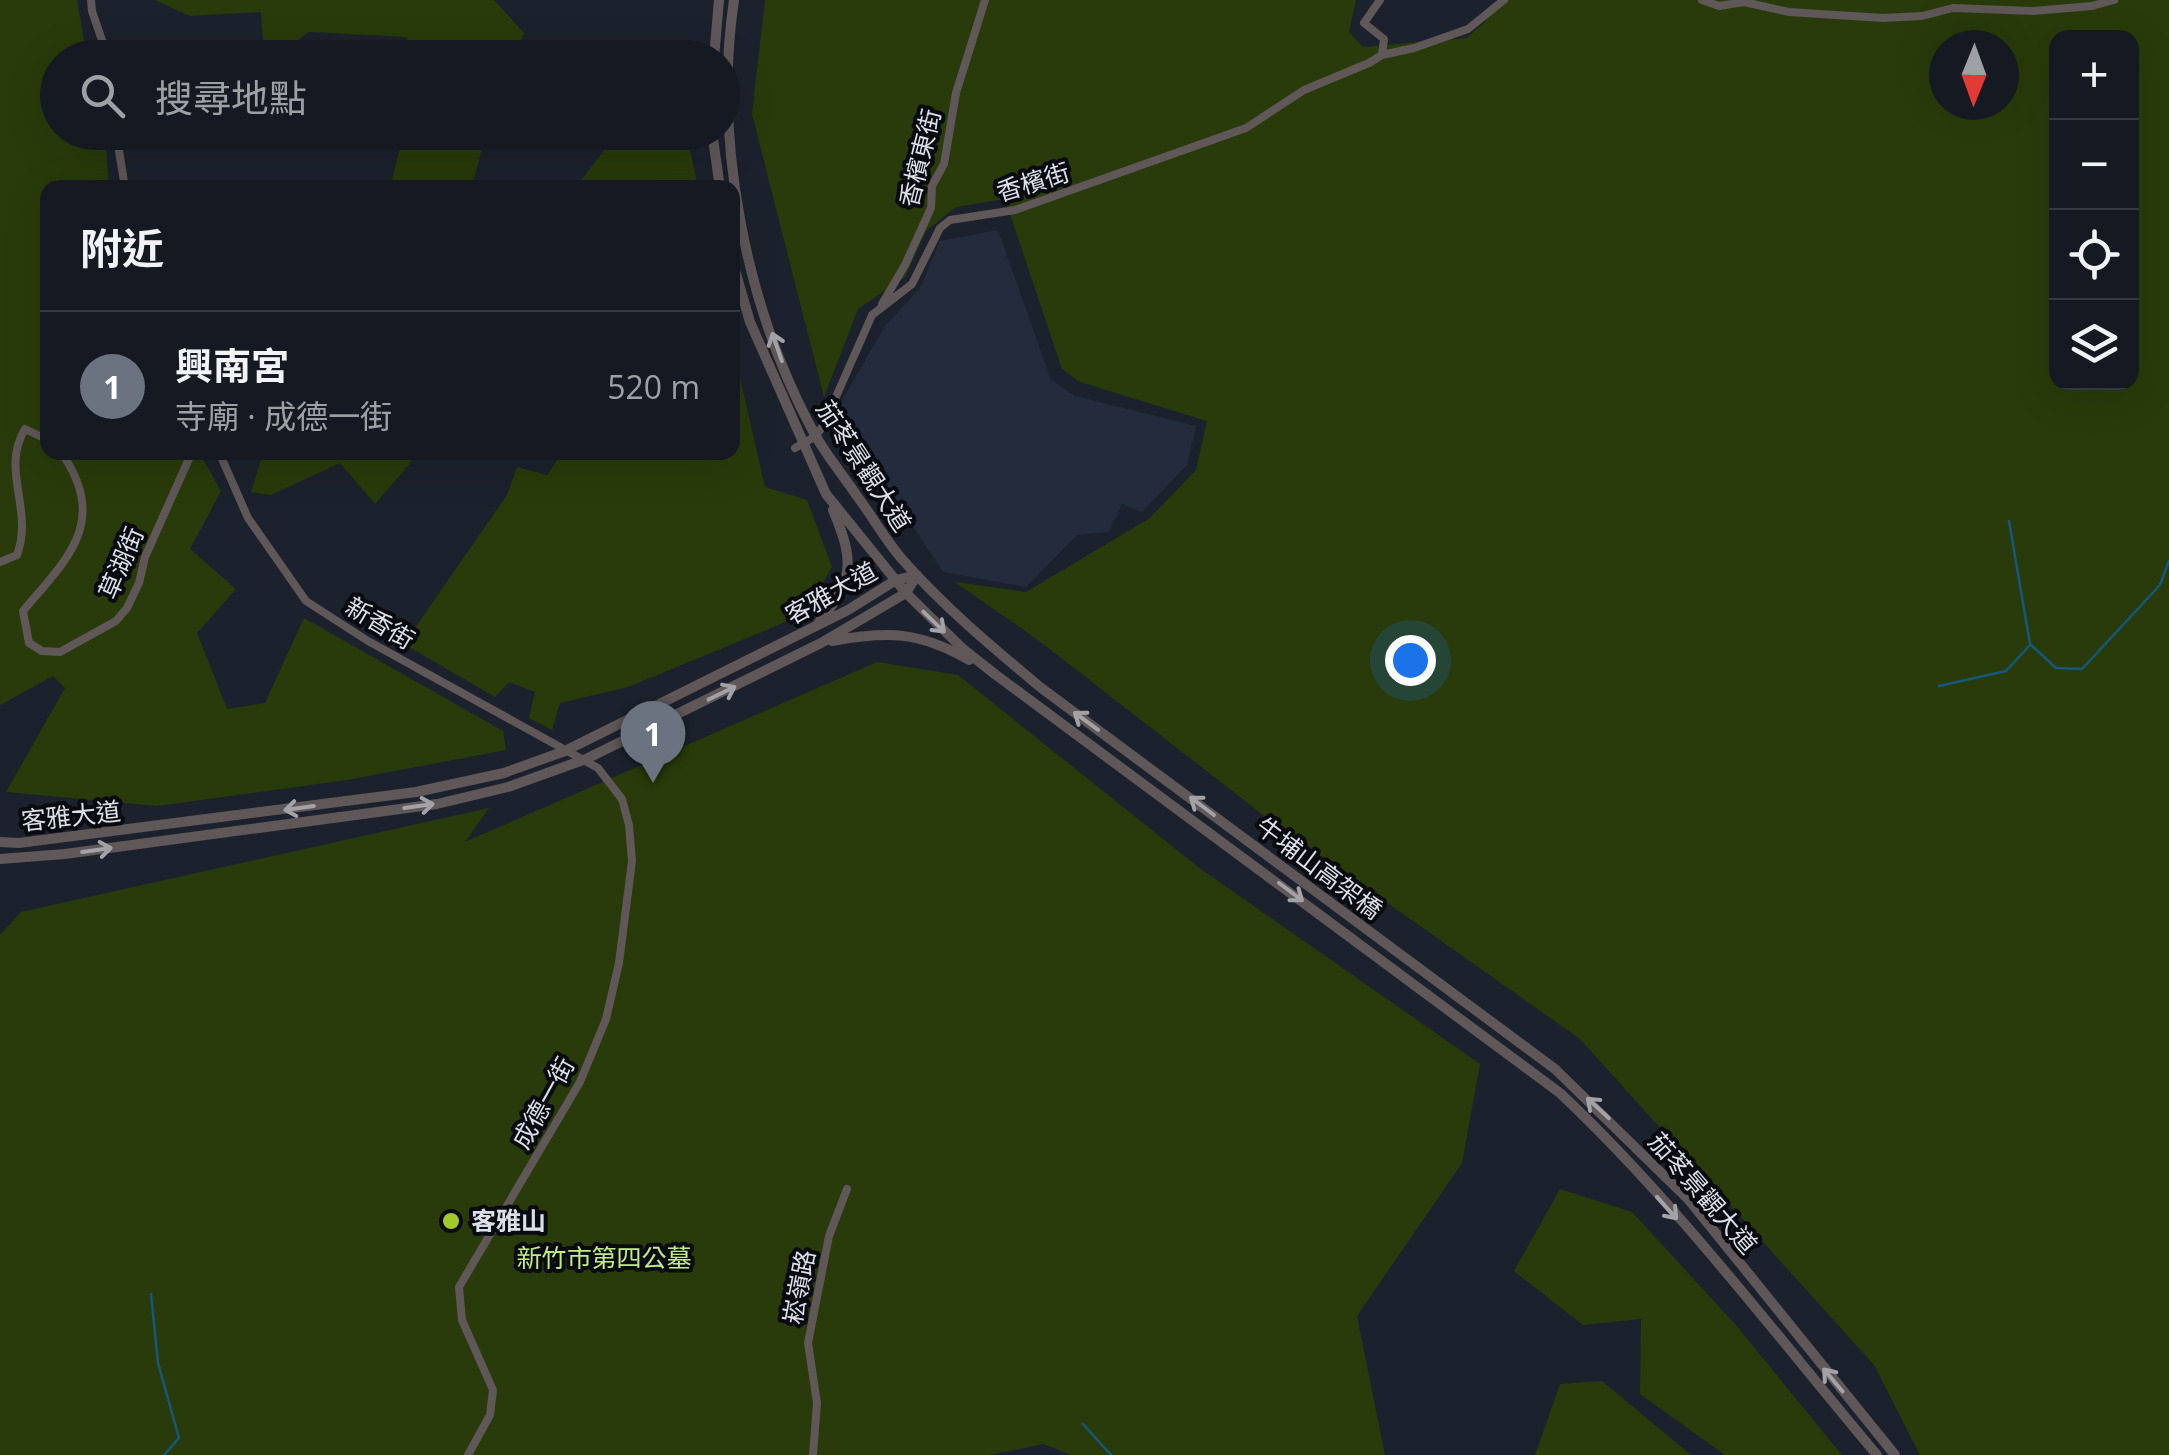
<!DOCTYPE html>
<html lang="zh-TW">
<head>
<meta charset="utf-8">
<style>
	:root { --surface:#151a22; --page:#1e232a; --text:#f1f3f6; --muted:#9da1a5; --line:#343840; --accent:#a2c928 }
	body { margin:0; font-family:"Open Sans","Noto Sans TC",sans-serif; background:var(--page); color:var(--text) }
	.controls { position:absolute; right:30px; top:30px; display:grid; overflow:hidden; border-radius:20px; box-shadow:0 10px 40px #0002 }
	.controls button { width:90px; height:90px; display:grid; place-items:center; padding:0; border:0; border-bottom:2px solid var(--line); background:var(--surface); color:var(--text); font:50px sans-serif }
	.compass { position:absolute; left:1929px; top:30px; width:90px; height:90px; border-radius:50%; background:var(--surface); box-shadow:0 10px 40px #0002; rotate:181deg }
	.you { position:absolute; left:1410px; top:660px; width:35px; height:35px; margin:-25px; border:8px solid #fff; border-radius:50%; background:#1a73e8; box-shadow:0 0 0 15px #1a73e833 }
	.badge { display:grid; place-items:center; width:65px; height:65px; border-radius:50%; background:var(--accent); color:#fff; font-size:32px; font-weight:700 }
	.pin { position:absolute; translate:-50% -82px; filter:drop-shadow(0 2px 5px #0008) }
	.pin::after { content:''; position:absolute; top:52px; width:35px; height:30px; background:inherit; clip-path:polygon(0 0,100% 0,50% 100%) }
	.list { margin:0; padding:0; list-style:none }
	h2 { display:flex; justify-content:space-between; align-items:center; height:130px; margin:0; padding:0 40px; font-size:42px }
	h2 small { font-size:32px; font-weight:400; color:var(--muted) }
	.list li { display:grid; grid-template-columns:65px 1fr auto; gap:30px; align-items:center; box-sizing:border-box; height:150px; padding:0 40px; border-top:2px solid var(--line) }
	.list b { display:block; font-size:38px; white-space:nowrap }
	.list p { margin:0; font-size:32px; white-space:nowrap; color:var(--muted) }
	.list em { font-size:32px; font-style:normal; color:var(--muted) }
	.icon { flex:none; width:55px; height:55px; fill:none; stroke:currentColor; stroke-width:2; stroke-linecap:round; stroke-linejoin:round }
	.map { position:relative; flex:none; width:2169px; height:1455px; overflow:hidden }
	.search { position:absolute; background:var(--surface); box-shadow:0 10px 40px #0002; left:40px; top:40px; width:700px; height:110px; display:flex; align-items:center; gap:25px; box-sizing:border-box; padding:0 35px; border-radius:55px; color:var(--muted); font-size:38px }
	.panel { position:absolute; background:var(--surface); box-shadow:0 10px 40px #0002; left:40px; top:180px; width:700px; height:280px; border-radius:20px }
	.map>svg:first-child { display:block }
</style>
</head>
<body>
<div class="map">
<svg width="2169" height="1455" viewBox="0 0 2169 1455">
	<rect width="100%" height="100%" fill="#1c222d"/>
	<!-- built -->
	<path fill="#242b3c" d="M998 230 1051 380 1075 396 1196 426 1187 465 1142 512 1122 504 1109 532 1077 535 1026 587 943 572 836 411 885 326 920 288 940 241Z"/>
	<!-- green -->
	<path fill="#293b0a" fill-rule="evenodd" d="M0 0H77L87 57 58 58V132L105 133 109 187 48 188V452L200 453 221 491 190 549 236 589 197 633 227 709 265 703 304 618 503 731 506 750 347 780 157 806 6 792 65 688 53 676 0 705Z
		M155 0H494L524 33 514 57H410L407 37 309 32 275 57H264L261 12 190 16Z
		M765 0H1356L1349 32 1363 47 1466 38 1484 23 1502 0H2169V1455H1920L1874 1365 1580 1039 1267 818 1038 640 955 582 1026 592 1150 518 1196 470 1207 421 1080 382 1062 369 1005 199 956 207 926 231 905 277 858 309 824 397 752 114ZM2056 38H2132V382H2056ZM1944 45H2004V105H1944Z
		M404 133H486L472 187H390Z
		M617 133H690L689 145 698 187 621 188 619 184 615 187H576Z
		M733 347 765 487 807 500 832 567 805 614 628 687 560 703 552 730 529 718 535 692 509 682 495 697 404 644 507 495 517 467 547 475 562 453 732 452Z
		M263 453H415L408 466 375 504 340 463 271 495 251 492Z
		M877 662 958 675 1198 867 1480 1064 1462 1163 1357 1316 1385 1455H1071L1044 1444 990 1455H0V935L21 912 489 808 465 842Z
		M1560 1189 1632 1212 1735 1324 1842 1455H1725L1640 1394 1641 1319 1583 1325 1514 1271Z
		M1602 1381 1691 1455H1535L1560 1384Z"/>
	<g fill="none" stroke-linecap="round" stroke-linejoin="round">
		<!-- stream -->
		<path stroke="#15587d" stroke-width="2.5" d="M2009 521 2030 644 2056 668 2082 669 2160 585 2169 561
			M1939 686 2006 671 2029 646
			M151 1294 158 1363 179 1438 164 1455
			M1083 1424 1111 1455"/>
		<!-- minor -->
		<path stroke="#5f5758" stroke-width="8" d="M91 0 92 11 108 58
			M1380 0 1364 23 1384 39 1382 55
			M1702 0 1719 6 1744 2 1789 12 1883 18 1922 16 1953 8 2033 11 2092 6 2114 0
			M116 132 125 188
			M882 304 905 265 931 208 932 186 944 164 956 93 985 0
			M795 448 816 436 824 424 872 315 912 284 940 228 950 220 1015 210 1246 128 1304 90 1369 63 1382 55 1414 48 1468 29 1504 0
			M61 452C110 522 67 559 23 611L29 643 42 651 60 652 116 621 127 608 139 583 145 557 192 452
			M219 452 248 518 306 601 368 641 598 768 622 799 629 825 632 861 619 963 606 1019 580 1082 459 1287 462 1320 493 1390 490 1415 468 1455
			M0 562 17 555C34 509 0 470 25 429L48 440
			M813 1455 817 1403 808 1343 829 1236 847 1189"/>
		<!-- tertiary -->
		<path stroke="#5f5758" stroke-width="10" d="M734 0C713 141 746 308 814 433 826 455 843 475 857 496 872 516 885 539 901 558 943 606 991 646 1040 687L1555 1069 1689 1200 1895 1455
			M714 58 719 0
			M712 132 720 188
			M732 260 750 322 826 494 906 593 963 649 996 675 1560 1093C1674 1200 1776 1335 1877 1455
			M819 622C855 579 854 560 833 510
			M832 641C887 631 919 631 969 660
			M0 842 19 843 416 792 504 773 565 751 848 610 896 580 917 575
			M0 859 65 854 437 804 508 787 586 759 821 643 906 593 917 575"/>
	</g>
	<!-- one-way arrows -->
	<defs><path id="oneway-shaft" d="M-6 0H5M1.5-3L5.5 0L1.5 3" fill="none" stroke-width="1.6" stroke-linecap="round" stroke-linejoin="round" transform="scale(2.5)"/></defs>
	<g stroke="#a3a2a7">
		<use href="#oneway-shaft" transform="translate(777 347) rotate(-109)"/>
		<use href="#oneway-shaft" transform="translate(934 622) rotate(44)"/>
		<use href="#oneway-shaft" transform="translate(722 693) rotate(-26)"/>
		<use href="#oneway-shaft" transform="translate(1086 721) rotate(-144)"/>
		<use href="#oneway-shaft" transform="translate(419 806) rotate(-8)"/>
		<use href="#oneway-shaft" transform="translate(1202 806) rotate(-143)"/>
		<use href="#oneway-shaft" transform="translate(299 808) rotate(172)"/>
		<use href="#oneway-shaft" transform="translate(97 850) rotate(-8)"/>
		<use href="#oneway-shaft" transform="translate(1291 892) rotate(37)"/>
		<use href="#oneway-shaft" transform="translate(1598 1108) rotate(-137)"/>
		<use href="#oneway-shaft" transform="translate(1667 1208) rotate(48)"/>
		<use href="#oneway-shaft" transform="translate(1833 1380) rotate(-130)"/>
	</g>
	<!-- markers -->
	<circle fill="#a2c928" stroke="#090b10" stroke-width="4" cx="451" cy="1221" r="10"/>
	<g text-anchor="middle" stroke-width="8" stroke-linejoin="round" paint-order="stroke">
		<!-- street labels -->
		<g font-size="25" fill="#dbdfe7" stroke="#090b10">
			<text transform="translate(920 158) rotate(-76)" y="9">香檳東街</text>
			<text transform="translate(1033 182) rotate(-17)" y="9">香檳街</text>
			<text transform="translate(864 466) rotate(57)" y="9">茄苳景觀大道</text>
			<text transform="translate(121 563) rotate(-67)" y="9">草湖街</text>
			<text transform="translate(831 593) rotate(-29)" y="9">客雅大道</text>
			<text transform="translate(380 623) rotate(31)" y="9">新香街</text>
			<text transform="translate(71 816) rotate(-6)" y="9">客雅大道</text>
			<text transform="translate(1319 868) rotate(37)" y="9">牛埔山高架橋</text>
			<text transform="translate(543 1103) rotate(-61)" y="9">成德一街</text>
			<text transform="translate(1703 1193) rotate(49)" y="9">茄苳景觀大道</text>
			<text transform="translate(799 1287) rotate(-79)" y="9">崧嶺路</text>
		</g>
		<!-- poi labels -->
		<g font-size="25" font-weight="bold" fill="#dbdfe7" stroke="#090b10" text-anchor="start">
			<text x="471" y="1230">客雅山</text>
		</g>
		<!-- park labels -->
		<g font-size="25" fill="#c0ec84" stroke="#090b10">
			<text x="604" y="1267">新竹市第四公墓</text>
		</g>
	</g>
</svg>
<div class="controls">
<button>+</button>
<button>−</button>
<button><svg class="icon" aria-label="locate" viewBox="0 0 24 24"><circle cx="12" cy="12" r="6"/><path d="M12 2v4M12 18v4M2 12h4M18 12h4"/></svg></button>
<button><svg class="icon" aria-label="layers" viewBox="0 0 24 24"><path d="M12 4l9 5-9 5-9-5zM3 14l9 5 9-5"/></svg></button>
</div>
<svg class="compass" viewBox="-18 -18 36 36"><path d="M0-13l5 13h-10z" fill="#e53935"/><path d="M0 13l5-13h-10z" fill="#9da1a5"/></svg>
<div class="you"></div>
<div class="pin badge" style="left:653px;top:783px;background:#6b7280">1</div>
<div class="search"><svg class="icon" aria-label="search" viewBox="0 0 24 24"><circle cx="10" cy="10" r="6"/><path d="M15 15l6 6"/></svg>搜尋地點</div>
<section class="panel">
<h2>附近<small></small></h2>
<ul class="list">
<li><span class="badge" style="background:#6b7280">1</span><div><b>興南宮</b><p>寺廟 · 成德一街</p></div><em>520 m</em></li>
</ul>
</section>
</div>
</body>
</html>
